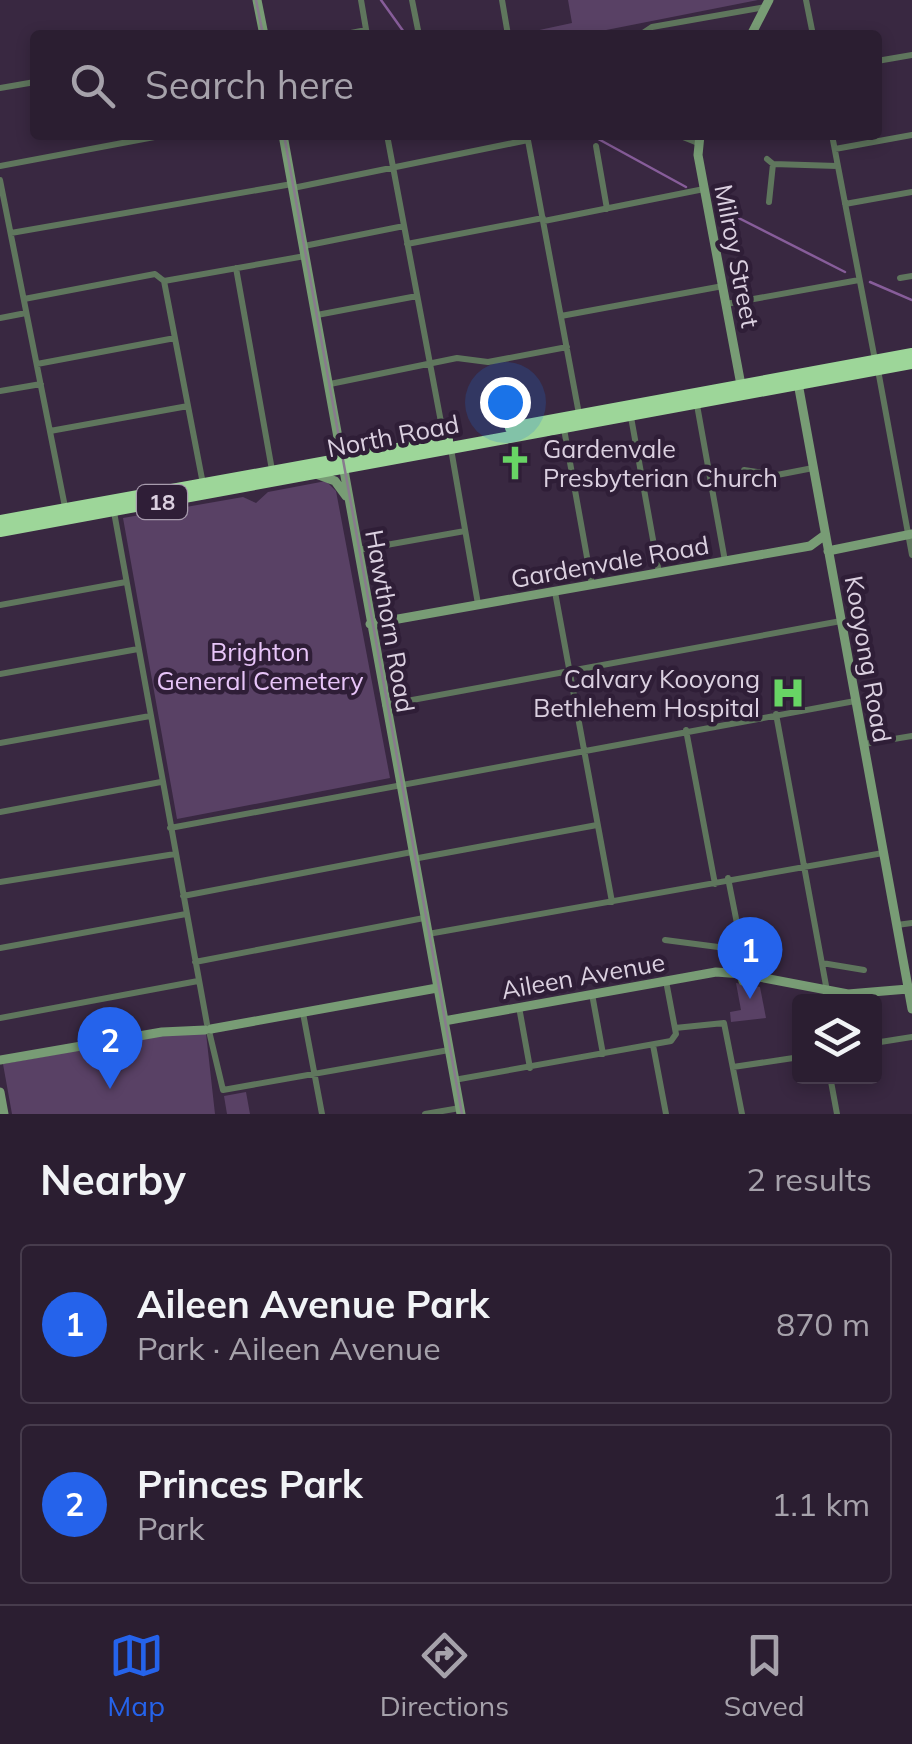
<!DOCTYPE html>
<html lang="en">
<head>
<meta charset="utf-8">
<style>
	:root { --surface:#2b1e31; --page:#332739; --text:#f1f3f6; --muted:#a6a2ab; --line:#473c4d; --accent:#2563eb }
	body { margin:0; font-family:Mulish,sans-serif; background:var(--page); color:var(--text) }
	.controls { position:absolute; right:30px; bottom:30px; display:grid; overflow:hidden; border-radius:10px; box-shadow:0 5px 15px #0003 }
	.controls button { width:90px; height:90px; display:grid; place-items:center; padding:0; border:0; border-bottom:2px solid var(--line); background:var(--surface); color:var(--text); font:50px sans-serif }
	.you { position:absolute; left:505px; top:402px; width:35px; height:35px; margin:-25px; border:8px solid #fff; border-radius:50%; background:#1a73e8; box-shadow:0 0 0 15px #1a73e833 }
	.badge { display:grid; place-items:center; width:65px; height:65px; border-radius:50%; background:var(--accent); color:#fff; font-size:32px; font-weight:700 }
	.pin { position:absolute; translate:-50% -82px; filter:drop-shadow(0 2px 5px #0008) }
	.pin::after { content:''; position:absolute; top:52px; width:35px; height:30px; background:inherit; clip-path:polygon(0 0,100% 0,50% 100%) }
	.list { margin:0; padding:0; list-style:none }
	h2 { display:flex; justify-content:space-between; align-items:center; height:130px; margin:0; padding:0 40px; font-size:42px }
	h2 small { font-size:32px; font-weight:400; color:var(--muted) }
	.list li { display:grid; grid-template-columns:65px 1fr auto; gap:30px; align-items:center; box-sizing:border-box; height:160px; margin:0 20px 20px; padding:0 20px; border:2px solid var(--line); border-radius:10px }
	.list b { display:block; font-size:38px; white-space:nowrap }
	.list p { margin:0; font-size:32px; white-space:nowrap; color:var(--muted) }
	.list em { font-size:32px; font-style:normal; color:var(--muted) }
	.icon { flex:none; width:55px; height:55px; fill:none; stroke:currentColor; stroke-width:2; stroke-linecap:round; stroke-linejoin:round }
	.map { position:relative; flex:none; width:912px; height:1114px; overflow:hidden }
	.search { position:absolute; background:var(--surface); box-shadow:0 5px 15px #0003; left:30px; right:30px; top:30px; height:110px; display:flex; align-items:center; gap:25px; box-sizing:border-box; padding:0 35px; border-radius:10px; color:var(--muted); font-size:38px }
	.sheet { height:490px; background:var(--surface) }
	nav { display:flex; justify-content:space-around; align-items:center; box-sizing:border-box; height:140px; border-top:2px solid var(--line); background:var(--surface); font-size:28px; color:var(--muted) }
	nav a { display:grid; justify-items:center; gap:5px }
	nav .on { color:var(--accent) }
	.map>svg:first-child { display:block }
</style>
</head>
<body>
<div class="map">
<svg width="912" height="1114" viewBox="0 0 912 1114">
	<rect width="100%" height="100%" fill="#392841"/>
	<!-- green -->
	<path fill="#594165" d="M568 0H758L581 35H516L572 23Z
		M326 481 336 491 390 778 177 819 123 518 243 497 256 503 268 492Z
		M736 983 760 987 766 1018 731 1022 730 1012 741 1010Z
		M206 1033 215 1114H12L3 1064 162 1035Z
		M246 1092 250 1114H227L224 1096Z"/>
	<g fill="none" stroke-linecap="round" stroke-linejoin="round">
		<!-- stream -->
		<path stroke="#875d9a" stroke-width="2.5" d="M381 0 406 35
			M591 135 686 187
			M715 206 845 272
			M870 282 912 300"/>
		<!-- street -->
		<path stroke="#5f765d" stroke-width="6" d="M361 0 367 35
			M412 0 419 35
			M502 0 508 35
			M806 0 813 35
			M341 35 366 30
			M492 35 508 32
			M640 35 652 27 765 7
			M877 61 912 55
			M0 88 35 82
			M387 135 444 438
			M527 135 579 414
			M678 135 698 143
			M832 135 875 360
			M596 146 607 209
			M835 149 912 135
			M767 159 773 164 837 166
			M0 166 165 135
			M0 180 65 507
			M293 188 528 140
			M769 202 773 164
			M845 204 912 192
			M544 221 704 189
			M11 233 292 184
			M407 244 543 218
			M304 246 404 226
			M236 268 272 470
			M900 278 912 276
			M164 281 203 484
			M164 281 305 256
			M24 299 155 274 164 281
			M726 304 859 280
			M317 315 417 296
			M561 316 723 286
			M0 318 26 313
			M37 364 175 338
			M878 370 912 555
			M330 384 457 358 488 362 567 347
			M0 391 41 384
			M697 405 725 561
			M631 417 659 573
			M564 429 592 585
			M50 431 188 406
			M451 449 478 604
			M744 470 777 475 813 468
			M114 512 207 1024
			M358 550 465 531
			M555 592 612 902
			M0 605 126 582
			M0 674 138 649
			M385 705 841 621
			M776 714 827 991
			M686 730 715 884
			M0 743 150 716
			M864 744 912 736
			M0 812 161 782
			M170 828 855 701
			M413 859 597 825
			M728 878 747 974
			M0 882 175 854
			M183 896 412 852
			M897 925 912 923
			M428 934 883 853
			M665 940 741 950
			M0 948 186 914
			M195 962 424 918
			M822 963 864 970
			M592 994 603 1054
			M519 1007 530 1068
			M303 1013 322 1114
			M0 1018 198 981
			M675 1028 724 1023 742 1114
			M209 1031 223 1090 449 1050
			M874 1043 912 1037
			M653 1045 666 1114
			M733 1067 800 1057
			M830 1076 837 1114
			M454 1080 671 1041 676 1034 666 981
			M425 1114 460 1108"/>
		<!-- secondary -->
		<path stroke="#789c75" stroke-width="9" d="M257 0 264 35
			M751 35 769 0
			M283 135 461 1114
			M700 135 698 155 741 385
			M798 383 912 1009
			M316 474 335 481 346 496
			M828 551 912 534
			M370 624 810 546 825 535
			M746 974 748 979 743 981 741 975Z
			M748 975 848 994 908 989
			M444 1021 716 972 742 974
			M211 1029 437 988
			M0 1060 162 1032 205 1030
			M0 1092 4 1114"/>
		<!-- highway -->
		<path stroke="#9dd699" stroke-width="12" d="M511 428 912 354
			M0 521 447 440
			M0 531 912 363"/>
		<!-- tram -->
		<path stroke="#887a8e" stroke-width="2.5" d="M256 0 263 35
			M284 135 462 1114"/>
	</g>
	<!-- icons -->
	<defs>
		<g id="church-bare" transform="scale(2.7)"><path d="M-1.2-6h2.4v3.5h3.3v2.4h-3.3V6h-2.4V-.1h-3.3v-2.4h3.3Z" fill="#68d465" stroke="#2f1e37" stroke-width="2.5" paint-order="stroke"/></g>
		<g id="hospital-bare" transform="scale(2.7)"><path d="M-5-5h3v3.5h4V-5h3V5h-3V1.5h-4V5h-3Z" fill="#68d465" stroke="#2f1e37" stroke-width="2.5" paint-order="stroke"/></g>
	</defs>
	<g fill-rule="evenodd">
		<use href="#church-bare" x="515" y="463"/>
		<use href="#hospital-bare" x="788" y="693"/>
	</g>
	<g text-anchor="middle" stroke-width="9" stroke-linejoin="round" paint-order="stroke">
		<!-- shield labels -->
		<rect fill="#2f1e37" stroke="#a79bad" stroke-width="2.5" x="137" y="485" width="50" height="34" rx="8"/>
		<g font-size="22" font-weight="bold" fill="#dbd0e0">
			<text x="162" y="510">18</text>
		</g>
		<!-- street labels -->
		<g font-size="25" fill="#dbd0e0" stroke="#2f1e37">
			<text transform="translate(737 256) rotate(79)" y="9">Milroy Street</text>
			<text transform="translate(393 436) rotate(-11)" y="9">North Road</text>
			<text transform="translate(610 562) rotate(-10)" y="9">Gardenvale Road</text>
			<text transform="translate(390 621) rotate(80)" y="9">Hawthorn Road</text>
			<text transform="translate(868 659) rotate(80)" y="9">Kooyong Road</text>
			<text transform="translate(583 976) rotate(-10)" y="9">Aileen Avenue</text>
		</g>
		<!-- poi labels -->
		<g font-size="25" fill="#dbd0e0" stroke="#2f1e37" text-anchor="start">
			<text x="543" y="458">Gardenvale<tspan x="543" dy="29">Presbyterian Church</tspan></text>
			<text x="760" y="688" text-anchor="end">Calvary Kooyong<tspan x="760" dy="29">Bethlehem Hospital</tspan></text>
		</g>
		<!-- park labels -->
		<g font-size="25" fill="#e8c5f9" stroke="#2f1e37">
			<text x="260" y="661">Brighton<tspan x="260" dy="29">General Cemetery</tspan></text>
		</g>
	</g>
</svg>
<div class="controls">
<button><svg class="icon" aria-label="layers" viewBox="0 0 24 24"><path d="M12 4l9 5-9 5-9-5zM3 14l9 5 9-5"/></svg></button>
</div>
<div class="you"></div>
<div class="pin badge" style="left:750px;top:999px">1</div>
<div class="pin badge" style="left:110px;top:1089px">2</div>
<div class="search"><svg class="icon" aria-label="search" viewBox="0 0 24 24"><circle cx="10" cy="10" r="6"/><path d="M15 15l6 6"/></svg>Search here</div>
</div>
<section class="sheet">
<h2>Nearby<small>2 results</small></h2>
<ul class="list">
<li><span class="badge">1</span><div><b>Aileen Avenue Park</b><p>Park · Aileen Avenue</p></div><em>870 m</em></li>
<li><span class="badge">2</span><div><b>Princes Park</b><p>Park</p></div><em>1.1 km</em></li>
</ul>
</section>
<nav>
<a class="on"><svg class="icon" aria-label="map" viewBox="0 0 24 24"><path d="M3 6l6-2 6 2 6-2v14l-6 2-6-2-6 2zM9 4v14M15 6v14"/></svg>Map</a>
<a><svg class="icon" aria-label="directions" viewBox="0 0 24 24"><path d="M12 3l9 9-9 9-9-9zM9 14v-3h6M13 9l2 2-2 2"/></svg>Directions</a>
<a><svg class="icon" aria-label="saved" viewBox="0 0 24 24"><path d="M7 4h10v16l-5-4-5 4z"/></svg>Saved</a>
</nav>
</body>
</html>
